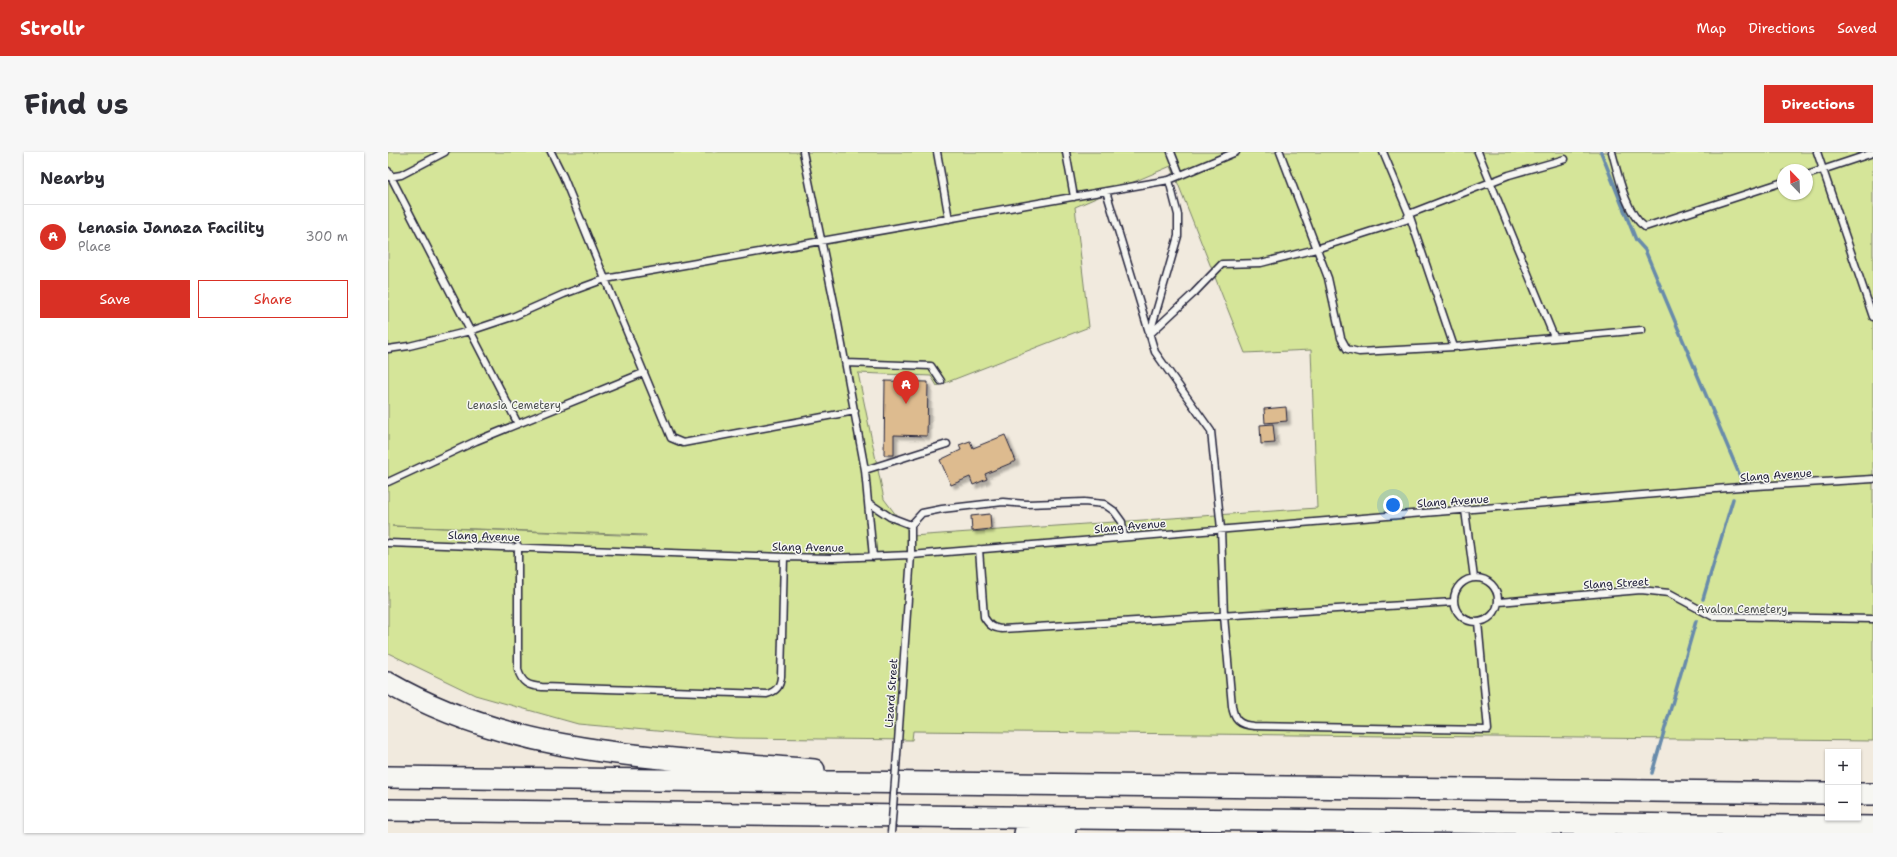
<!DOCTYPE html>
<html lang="en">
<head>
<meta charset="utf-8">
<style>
	:root { --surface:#fff; --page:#f7f7f7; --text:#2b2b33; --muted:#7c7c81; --line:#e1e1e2; --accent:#d93025 }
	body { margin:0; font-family:"Shantell Sans",sans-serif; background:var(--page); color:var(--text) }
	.controls { position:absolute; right:12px; bottom:12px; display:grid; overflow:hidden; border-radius:0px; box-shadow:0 1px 3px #0004 }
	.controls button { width:36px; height:36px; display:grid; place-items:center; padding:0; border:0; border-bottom:1px solid var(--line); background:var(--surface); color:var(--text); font:20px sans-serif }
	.compass { position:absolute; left:1389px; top:12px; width:36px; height:36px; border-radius:50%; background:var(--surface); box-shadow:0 1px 3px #0004; rotate:337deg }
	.you { position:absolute; left:1005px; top:353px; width:14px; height:14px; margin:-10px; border:3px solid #fff; border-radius:50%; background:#1a73e8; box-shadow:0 0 0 6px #1a73e833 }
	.badge { display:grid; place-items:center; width:26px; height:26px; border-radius:50%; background:var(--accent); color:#fff; font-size:13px; font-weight:700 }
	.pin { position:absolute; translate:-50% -33px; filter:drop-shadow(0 1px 2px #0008) }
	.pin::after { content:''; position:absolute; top:21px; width:14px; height:12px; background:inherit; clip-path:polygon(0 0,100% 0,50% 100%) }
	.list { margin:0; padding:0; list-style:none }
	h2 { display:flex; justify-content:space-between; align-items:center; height:52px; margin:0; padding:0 16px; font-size:17px }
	h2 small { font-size:13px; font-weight:400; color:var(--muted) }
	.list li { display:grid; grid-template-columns:26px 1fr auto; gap:12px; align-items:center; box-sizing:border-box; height:64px; padding:0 16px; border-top:1px solid var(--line) }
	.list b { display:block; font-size:15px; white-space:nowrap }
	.list p { margin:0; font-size:13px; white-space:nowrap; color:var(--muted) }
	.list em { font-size:13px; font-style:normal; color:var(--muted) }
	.actions { display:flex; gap:8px; padding:12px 16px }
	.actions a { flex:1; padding:9px 0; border:1px solid var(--accent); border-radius:0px; text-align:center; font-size:14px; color:var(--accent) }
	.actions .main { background:var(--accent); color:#fff }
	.map { position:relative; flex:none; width:1485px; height:681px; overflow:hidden; border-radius:0px }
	header { display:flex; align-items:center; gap:24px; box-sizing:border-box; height:56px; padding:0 20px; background:var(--accent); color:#fff }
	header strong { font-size:19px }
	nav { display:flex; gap:22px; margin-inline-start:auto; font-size:14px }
	.intro { display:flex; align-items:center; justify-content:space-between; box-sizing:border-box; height:96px; padding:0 24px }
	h1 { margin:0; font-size:28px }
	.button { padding:10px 18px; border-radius:0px; background:var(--accent); color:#fff; font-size:14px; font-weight:700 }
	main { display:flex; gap:24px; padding:0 24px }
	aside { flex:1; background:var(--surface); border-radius:0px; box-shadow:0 1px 3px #0004 }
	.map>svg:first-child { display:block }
</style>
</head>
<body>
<header>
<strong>Strollr</strong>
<nav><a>Map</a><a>Directions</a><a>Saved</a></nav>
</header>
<div class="intro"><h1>Find us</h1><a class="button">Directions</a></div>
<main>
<aside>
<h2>Nearby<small></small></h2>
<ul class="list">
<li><span class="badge">A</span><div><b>Lenasia Janaza Facility</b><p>Place</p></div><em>300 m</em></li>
</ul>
<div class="actions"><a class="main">Save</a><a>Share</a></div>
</aside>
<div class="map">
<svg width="1485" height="681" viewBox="0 0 1485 681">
	<defs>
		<filter id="shadow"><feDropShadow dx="3.5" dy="3.5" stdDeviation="1" flood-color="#0004"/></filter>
	</defs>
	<rect width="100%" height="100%" fill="#f1eade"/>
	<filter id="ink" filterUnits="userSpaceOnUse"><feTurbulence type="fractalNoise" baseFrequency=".025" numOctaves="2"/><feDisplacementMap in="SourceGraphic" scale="8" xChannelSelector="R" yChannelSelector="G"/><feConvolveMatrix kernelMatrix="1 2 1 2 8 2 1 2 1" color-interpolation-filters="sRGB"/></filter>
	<g filter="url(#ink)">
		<!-- green -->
		<path fill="#d5e599" stroke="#7c846a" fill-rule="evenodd" d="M0 0H1485V589L525 579 524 588 347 586 190 572 87 543 0 501ZM783 14 857 201 923 198 929 356 524 384 496 347 470 221 543 224 549 234 701 175 687 55ZM1395 18H1419V42H1395ZM4 374 258 383V384Z"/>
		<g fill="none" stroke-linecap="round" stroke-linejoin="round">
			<!-- stream -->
			<path stroke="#678bab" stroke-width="3.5" d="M1213 0 1248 88 1257 98 1352 324
				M1315 447 1345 347
				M1264 621 1308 469"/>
		</g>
		<!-- building -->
		<path fill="#ddbb8f" stroke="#22223b" filter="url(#shadow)" d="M497 229 540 230 539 284 506 283V303H496Z
			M898 255 899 269 877 271 876 257Z
			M885 272 887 291 873 292 872 273Z
			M617 283 628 309 597 322 599 327 585 333 582 325 563 333 552 308 573 298 571 293 582 289 585 296Z
			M602 362 603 377 584 379 583 364Z"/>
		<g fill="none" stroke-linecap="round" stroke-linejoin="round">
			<!-- service casing -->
			<g stroke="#22223b" stroke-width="9">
				<path id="service" d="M163 0 175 24 217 127 781 28 848 0
					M415 0 447 155 477 318 485 405
					M549 0 561 67
					M678 0 686 45
					M783 0 792 23
					M892 0 940 126 953 186 959 197 971 200 1066 195 1254 178
					M995 0 1021 62 1066 195
					M1090 0 1166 185
					M1224 0C1230 22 1238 62 1257 75L1395 30
					M1429 0 1485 165
					M0 19 130 272
					M1419 23 1485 1
					M1 25 13 23 57 0
					M718 39 767 200 823 279 833 377 836 464 844 554C846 568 851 573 866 574L1100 578 1090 470
					M762 181 790 84V63L781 28
					M761 183 806 141 834 112 873 111 928 97 1018 68 1021 62 1121 23 1177 7
					M0 197 21 194 82 179 124 165 176 142 217 127 283 286 295 291 467 259
					M458 211 543 214 553 229
					M477 318 559 292
					M0 330 88 289 255 221
					M481 351 502 365 523 373
					M1077 358 1086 426
					M0 391 396 405 445 406 523 403 1352 335 1485 327
					M130 394V518C134 531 140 534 154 535L379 542C389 539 392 534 393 525L396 405
					M591 397 596 465C601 473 604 476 614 477L1066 450
					M1066 448a22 22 0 1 1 44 0a22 22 0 1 1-44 0Z
					M1111 450 1253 438 1281 441 1324 464 1485 467
					M510 590 523 403V373L534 361 554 357 615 350 639 352 696 350 716 352 726 359 734 370 736 385"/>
			</g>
			<!-- motorway casing -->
			<g stroke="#22223b" stroke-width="24">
				<path id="motorway" d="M0 531C132 607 279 605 426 618
					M0 625 1440 641
					M1470 642H1485
					M0 658 1485 675
					M637 681 677 678"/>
			</g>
			<!-- service -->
			<use href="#service" stroke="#f6f6f2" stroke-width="6"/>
			<!-- motorway -->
			<use href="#motorway" stroke="#f6f6f2" stroke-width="21"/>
			<!-- service-bridge casing -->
			<g stroke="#22223b" stroke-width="9" stroke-linecap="butt">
				<path id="service-bridge" d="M503 681 510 590"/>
			</g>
			<!-- service-bridge -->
			<use href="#service-bridge" stroke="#f6f6f2" stroke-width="6"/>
		</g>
	</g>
	<g text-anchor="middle" stroke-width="3" stroke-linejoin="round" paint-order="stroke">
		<!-- park labels -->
		<g font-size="11" fill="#4f5352" stroke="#f6f6f2">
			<text x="126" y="257">Lenasia Cemetery</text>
			<text x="1354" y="461">Avalon Cemetery</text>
		</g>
		<!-- street labels -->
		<g font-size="11" fill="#22223b" stroke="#f6f6f2">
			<text transform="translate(1388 323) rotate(-4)" y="4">Slang Avenue</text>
			<text transform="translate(1065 349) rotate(-4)" y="4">Slang Avenue</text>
			<text transform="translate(742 374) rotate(-5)" y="4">Slang Avenue</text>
			<text transform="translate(96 384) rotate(2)" y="4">Slang Avenue</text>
			<text transform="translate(420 395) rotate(1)" y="4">Slang Avenue</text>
			<text transform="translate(1228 431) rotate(-3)" y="4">Slang Street</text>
			<text transform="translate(503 541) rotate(-86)" y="4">Lizard Street</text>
		</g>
	</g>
</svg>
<div class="controls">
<button>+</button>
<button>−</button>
</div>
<svg class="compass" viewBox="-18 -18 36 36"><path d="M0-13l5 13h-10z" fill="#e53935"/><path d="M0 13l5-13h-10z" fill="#7c7c81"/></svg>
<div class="you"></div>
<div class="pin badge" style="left:518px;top:252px">A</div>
</div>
</main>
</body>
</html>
